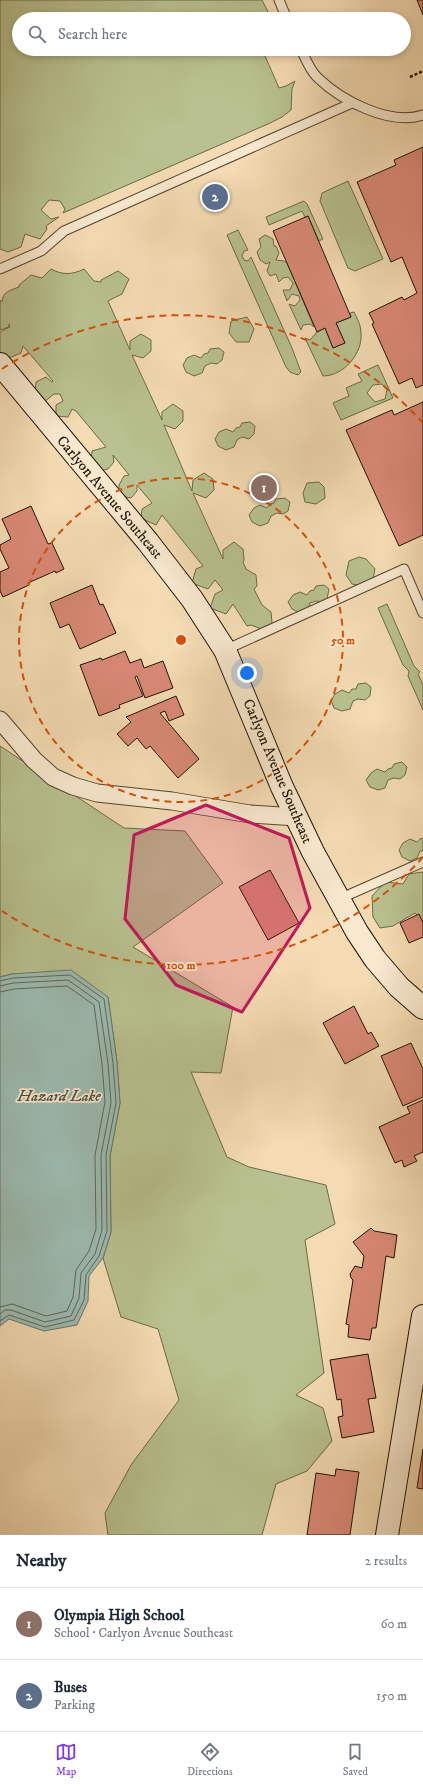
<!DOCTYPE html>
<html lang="en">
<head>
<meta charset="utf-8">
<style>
	:root { --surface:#fff; --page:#f6f6f7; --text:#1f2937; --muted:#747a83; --line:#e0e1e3; --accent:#7c3aed }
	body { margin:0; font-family:"IM FELL DW Pica",serif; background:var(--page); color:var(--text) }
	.you { position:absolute; left:247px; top:673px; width:14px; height:14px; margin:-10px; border:3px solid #fff; border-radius:50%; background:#1a73e8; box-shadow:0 0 0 6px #1a73e833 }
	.badge { display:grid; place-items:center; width:26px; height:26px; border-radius:50%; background:var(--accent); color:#fff; font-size:13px; font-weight:700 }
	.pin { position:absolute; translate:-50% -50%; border:2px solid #fff; box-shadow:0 1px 4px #0006 }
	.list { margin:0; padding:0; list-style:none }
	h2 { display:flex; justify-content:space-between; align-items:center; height:52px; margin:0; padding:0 16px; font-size:17px }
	h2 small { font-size:13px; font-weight:400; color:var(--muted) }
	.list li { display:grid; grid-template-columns:26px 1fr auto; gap:12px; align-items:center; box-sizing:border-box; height:72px; padding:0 16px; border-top:1px solid var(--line) }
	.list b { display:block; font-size:15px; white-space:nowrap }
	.list p { margin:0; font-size:13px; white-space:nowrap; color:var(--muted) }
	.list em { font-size:13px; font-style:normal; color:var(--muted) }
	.icon { flex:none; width:22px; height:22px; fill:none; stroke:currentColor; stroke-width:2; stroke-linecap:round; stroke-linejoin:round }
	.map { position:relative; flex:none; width:423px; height:1535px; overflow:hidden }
	.search { position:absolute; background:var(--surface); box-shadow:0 2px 6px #0003; left:12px; right:12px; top:12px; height:44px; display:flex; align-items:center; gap:10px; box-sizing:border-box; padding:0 14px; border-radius:22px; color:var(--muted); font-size:15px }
	.sheet { height:196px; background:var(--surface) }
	nav { display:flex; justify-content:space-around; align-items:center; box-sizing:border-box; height:56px; border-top:1px solid var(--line); background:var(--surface); font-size:11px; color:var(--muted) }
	nav a { display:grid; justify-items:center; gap:2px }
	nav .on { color:var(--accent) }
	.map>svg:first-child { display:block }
</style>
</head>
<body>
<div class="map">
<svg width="423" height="1535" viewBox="0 0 423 1535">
	<rect width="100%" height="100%" fill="#f4dbb3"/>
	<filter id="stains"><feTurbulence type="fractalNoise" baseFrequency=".005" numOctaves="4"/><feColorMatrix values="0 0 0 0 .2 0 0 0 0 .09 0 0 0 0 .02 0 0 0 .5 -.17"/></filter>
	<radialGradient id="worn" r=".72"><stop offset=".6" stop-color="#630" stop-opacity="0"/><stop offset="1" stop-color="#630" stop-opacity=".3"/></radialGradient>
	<!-- green -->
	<path fill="#b8c18f" stroke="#6c6a49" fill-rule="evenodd" d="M0 0H262L268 12 252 19H19V49H262L279 88 286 86 295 81 292 89 291 110 282 117 268 124 63 213 65 209 60 201 49 200 41 210 51 219 59 217 46 226 47 229 40 239 25 234 21 247 8 252 0 249Z
		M348 181 383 259 355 271 348 268 320 201 322 193Z
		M304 201 307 204 323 239 319 241 308 216 305 217 302 211 269 225 266 217Z
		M238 230 248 250 244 251 242 256 244 260 248 261 251 257 292 348 301 372 298 375 290 372 286 367 227 235Z
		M265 235 273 239 274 246H276L279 253 276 260 284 261 287 263 314 327 310 324 303 325 301 330 289 304 295 306 300 300 299 296 292 294 287 301 283 290H290L293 283 288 277 283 278 279 282 276 274 270 276 267 271 270 262 266 264 260 260 257 252 261 247 259 239Z
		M51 269C62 275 72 275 84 269L94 281 101 282V280L118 271 129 279 122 294 108 301 130 350V341L141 334 151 340V351L143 358 132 355 162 420V412L173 404 183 411V421L175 429 164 425 192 491 193 480 204 473 213 479 214 490 206 498 193 493 223 559V550L234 542 243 549 244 560 243 562 246 569 256 575 257 586 254 589 262 605 271 612 272 623 264 630 251 625 247 626 233 604 226 614 210 608 215 594 223 590 215 580 208 589 192 583 196 569 203 566 162 515 156 525 141 518 142 509 152 503 137 485V491L131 498 119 496V485L124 476 129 475 113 455 114 462 108 469 100 471 91 465 92 451 106 447 76 411 72 409 68 417 56 416V405L63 401 60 394H54L44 402 35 396 36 382 46 377 52 382 53 381 23 346 21 353 9 358 0 353V332L10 327 9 324V327L0 330V300L2 302C2 292 11 290 19 287V285L31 275 42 278Z
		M354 312C357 318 361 325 361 333 363 353 344 376 323 376L305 338 310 340 317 332 325 328 333 348 345 343 336 323 351 317 350 313Z
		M247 317 254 329 249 342H236L229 333 231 321Z
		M219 348 224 352 222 360 217 364 211 363 205 366 202 373 194 376 186 372 183 365 187 358 194 355 201 358 204 354 208 353 210 349Z
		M378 365 393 398 341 420 333 403 349 396 346 388 362 381 358 374ZM382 384 387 390 385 399 375 402 367 393 373 385Z
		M250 422 255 426 254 434 249 439 242 437 237 440 234 447 226 450 218 446 215 439 219 432 226 429 233 432 236 428 240 427 242 423Z
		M319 482 324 487 325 498 316 504 305 502 303 493 307 483Z
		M285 498 290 502 288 511 283 514 277 513 271 516 268 523 260 526 252 522 249 515 254 508 260 505 267 508 270 504 274 503 276 499Z
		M359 557 366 559 375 569 373 579 363 586 352 584 346 575 349 561Z
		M324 585 329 589 327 599 322 602 316 601 310 603 307 611 300 613 292 609 288 602 293 595 300 592 307 595 310 591 314 590 316 586Z
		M387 604 414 666 420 672 418 674 423 685V710L408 676 409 671 403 665 378 608Z
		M366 683 371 687 370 696 365 700 358 699 353 701 350 709 342 711 334 708 331 700 335 694 342 690 349 693 352 689H356L358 684Z
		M0 746 124 828 185 831 223 883 133 947 233 1007 221 1073 191 1072 227 1157 249 1167 326 1185 335 1224 305 1240 324 1373 296 1395 323 1408 332 1441 307 1471 276 1484 262 1535H108L105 1513 131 1465 179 1400 158 1329 121 1317 103 1258 111 1232 110 1156 120 1103 117 1062 108 997 36 974H12L0 977Z
		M402 762 407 767 405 775 400 779 394 778 388 780 385 788 378 790 370 787 366 780 371 773 377 769 385 772 388 769 392 768 394 764Z
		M423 838V851H420L417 858 410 861 402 857 399 850 403 843 410 839 417 842 420 839Z
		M423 872V921L415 913 393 926 380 928 373 917 372 896 385 882 403 884 409 874Z"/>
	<!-- water -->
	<path fill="#9cbbb1" stroke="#6b786b" d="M71 970 108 997 117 1062 120 1103 110 1156 111 1232 103 1258 89 1276 88 1301 77 1325 44 1331 9 1319 0 1326V977L12 974Z"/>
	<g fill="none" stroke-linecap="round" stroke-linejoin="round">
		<!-- shore -->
		<path stroke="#5e685a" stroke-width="1" d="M0 981 13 978 70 975 104 999 113 1063 116 1103 106 1155 107 1231 99 1256 86 1275 84 1300 74 1320 45 1327 9 1315 0 1321
			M0 986 13 983 68 980 99 1002 108 1063 111 1103 101 1155 102 1230 95 1254 81 1273 79 1298 71 1316 45 1322 11 1310H5L0 1314
			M0 992 14 989 67 986 94 1005 102 1064 105 1102 95 1155 96 1229 89 1251 76 1270 73 1297 67 1311 46 1316 12 1304 0 1307"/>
	</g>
	<!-- building -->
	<path fill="#d98976" stroke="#211403" d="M417 0H423V15Z
		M423 147V385L416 388 412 378 399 384 372 324 374 323 369 313 402 297 404 300 417 293 402 257 391 262 357 182 396 165 394 160Z
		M308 216 351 317 336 323 345 343 333 348 325 328 317 332 273 231Z
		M423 402V535L399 546 346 430 392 410 394 415Z
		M31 506 48 544 52 543 64 569 56 573 55 571 28 583 29 585 3 597 0 591V572L9 568 0 549V545L11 539 2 519Z
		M92 585 100 605 103 604 116 633 80 649 69 624 60 628 50 603Z
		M125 651 130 663 141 659 144 668 163 661 173 688 145 698 137 676 135 677 143 696 119 705 120 708 99 716 80 665 101 658 102 660Z
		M176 696 184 715 169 721 165 711 160 713 199 759 178 778 150 746 146 749 137 738 128 746 117 734 131 722 126 717Z
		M270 870 299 923 268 940 239 887Z
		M419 914 423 923V937L409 943 400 923Z
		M354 1006 368 1034 371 1032 379 1046 345 1064 323 1023Z
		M411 1043 423 1069V1097L403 1106 381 1056Z
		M423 1100V1152L414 1156 417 1161 404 1167 402 1160 395 1163 379 1127 410 1113 407 1107Z
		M371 1228 374 1231 397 1235 394 1258 386 1256 376 1328H372L370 1340 348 1337 349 1325 346 1324 353 1280 351 1278 350 1274 355 1266 362 1268 364 1256 353 1242Z
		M368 1354 376 1398 368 1399 374 1432 342 1438 338 1417 343 1416 341 1399 337 1400 330 1360Z
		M423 1449V1489L417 1488Z
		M336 1469 359 1472 350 1535H307L316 1473 335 1476Z"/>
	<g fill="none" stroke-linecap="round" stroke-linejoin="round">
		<!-- lane casing -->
		<g stroke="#56462f" stroke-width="11">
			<path id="lane" d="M279 0 287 19
				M301 49C305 58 310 71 318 78 342 101 390 126 423 115
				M0 269 41 251 64 231 352 103
				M225 650 404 569 423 613
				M339 899 423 862"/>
		</g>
		<!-- street casing -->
		<g stroke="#56462f" stroke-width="19">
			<path id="street" d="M0 720 34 760 53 777 73 786 97 793 172 801 250 814 297 817"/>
		</g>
		<!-- secondary casing -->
		<g stroke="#211403" stroke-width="24">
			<path id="secondary" d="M0 364 148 542 192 599 225 650 282 787 313 852 357 932 375 959 399 987 423 1008
				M387 1535 423 1316"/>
		</g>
		<!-- path -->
		<path stroke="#211403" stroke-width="2.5" stroke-dasharray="3 2" stroke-linecap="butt" d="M410 77 423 71"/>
		<!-- lane -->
		<use href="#lane" stroke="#f8e8ce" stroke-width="9"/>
		<!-- street -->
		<use href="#street" stroke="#f8e8ce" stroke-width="17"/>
		<!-- secondary -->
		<use href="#secondary" stroke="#f8e8ce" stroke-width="22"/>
	</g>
	<!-- marked area -->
	<path fill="#c2185b" fill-opacity="0.2" stroke="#c2185b" stroke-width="3" stroke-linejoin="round" d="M206 805 289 838 310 908 242 1012 176 985 125 919 134 835Z"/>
	<!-- distance rings -->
	<g fill="none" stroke="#d4520b" stroke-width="2" stroke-dasharray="7 5">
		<circle cx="181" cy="640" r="162"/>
		<path d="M423 857A325 325 0 0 1 2 911M2 369A325 325 0 0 1 423 423"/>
	</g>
	<g text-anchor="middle" stroke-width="3.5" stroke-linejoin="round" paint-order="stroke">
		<!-- street labels -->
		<g font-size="15" fill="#211403" stroke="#f8e8ce">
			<text transform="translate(110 497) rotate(50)" y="5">Carlyon Avenue Southeast</text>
			<text transform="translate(278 771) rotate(67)" y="5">Carlyon Avenue Southeast</text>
		</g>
		<!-- water labels -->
		<g font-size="16" font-style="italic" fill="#4c4e40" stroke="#f8e8ce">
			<text x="59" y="1101">Hazard Lake</text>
		</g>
	</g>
	<circle cx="181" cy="640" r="6" fill="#d4520b" stroke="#f8e8ce" stroke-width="2"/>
	<g font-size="12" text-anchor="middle" font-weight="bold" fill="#d4520b" stroke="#f8e8ce" stroke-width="3.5" stroke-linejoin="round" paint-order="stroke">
		<text x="343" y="644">50 m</text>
		<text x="181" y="969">100 m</text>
	</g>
	<rect width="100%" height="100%" filter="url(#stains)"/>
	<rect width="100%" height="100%" fill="url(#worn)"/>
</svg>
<div class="you"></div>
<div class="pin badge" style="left:264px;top:488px;background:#8d6e63">1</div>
<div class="pin badge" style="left:215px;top:197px;background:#5c6f8a">2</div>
<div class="search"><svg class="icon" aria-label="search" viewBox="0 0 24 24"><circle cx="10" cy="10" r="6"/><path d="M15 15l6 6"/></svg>Search here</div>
</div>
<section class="sheet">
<h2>Nearby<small>2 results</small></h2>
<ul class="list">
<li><span class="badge" style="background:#8d6e63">1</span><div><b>Olympia High School</b><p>School · Carlyon Avenue Southeast</p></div><em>60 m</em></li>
<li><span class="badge" style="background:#5c6f8a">2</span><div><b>Buses</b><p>Parking</p></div><em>150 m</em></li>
</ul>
</section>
<nav>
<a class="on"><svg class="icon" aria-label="map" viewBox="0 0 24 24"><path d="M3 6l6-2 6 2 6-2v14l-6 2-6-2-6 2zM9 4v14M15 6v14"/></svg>Map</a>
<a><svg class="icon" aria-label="directions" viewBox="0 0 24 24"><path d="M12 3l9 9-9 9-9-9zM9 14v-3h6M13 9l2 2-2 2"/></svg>Directions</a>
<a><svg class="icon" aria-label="saved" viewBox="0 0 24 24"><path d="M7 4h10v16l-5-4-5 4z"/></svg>Saved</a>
</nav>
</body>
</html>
